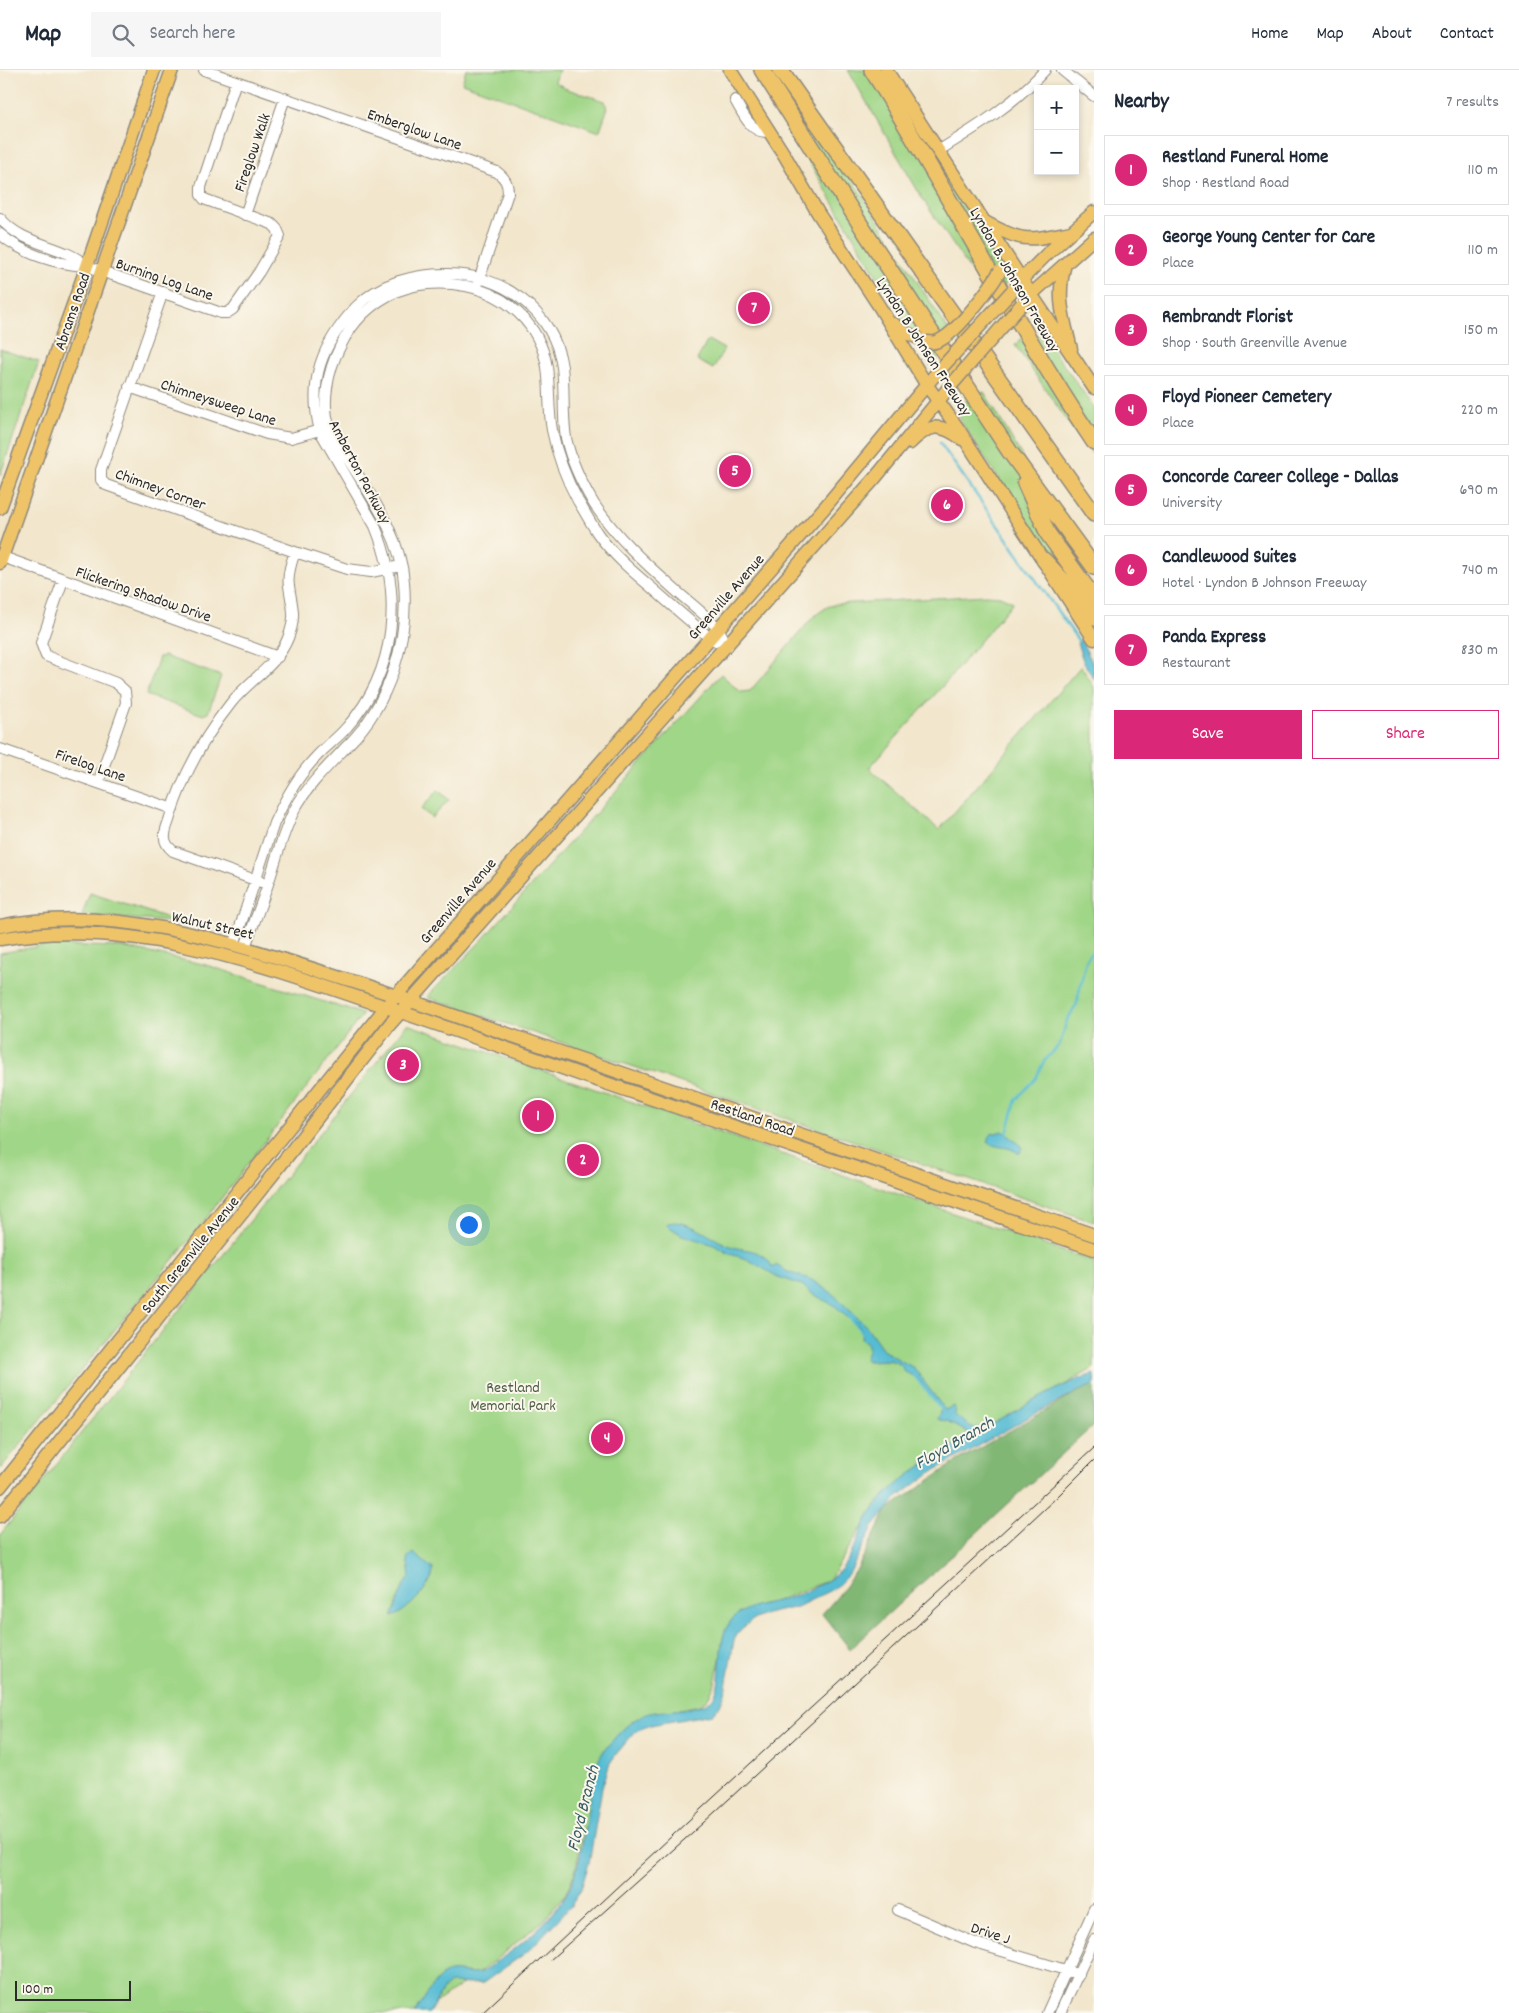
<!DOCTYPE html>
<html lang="en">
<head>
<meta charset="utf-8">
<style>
	:root { --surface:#fff; --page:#f6f6f7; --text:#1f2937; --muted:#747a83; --line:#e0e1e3; --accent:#db2777 }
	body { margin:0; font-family:Dekko,sans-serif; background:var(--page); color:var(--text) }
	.controls { position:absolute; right:15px; top:15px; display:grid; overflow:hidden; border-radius:0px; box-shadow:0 2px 8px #0003 }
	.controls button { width:45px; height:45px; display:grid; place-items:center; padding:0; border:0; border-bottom:1px solid var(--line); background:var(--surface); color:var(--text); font:25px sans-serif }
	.scale { position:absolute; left:15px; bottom:12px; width:116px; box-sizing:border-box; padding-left:5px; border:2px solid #2b2b2b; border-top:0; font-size:14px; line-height:18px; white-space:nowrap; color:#2b2b2b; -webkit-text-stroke:4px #fbf7ec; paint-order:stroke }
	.you { position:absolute; left:468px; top:1154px; width:18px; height:18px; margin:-12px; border:4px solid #fff; border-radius:50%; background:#1a73e8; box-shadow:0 0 0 8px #1a73e833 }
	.badge { display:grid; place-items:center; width:32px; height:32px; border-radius:50%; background:var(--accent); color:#fff; font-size:16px; font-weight:700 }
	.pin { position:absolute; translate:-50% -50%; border:2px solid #fff; box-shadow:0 1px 5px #0006 }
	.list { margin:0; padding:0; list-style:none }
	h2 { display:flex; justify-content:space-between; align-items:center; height:65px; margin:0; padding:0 20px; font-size:21px }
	h2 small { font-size:16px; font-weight:400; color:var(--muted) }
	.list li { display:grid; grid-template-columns:32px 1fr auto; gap:15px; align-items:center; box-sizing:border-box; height:70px; margin:0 10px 10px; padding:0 10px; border:1px solid var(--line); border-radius:0px }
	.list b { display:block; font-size:19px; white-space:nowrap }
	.list p { margin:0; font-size:16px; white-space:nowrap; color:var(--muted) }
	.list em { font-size:16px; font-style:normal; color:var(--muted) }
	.actions { display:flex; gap:10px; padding:15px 20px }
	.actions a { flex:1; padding:11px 0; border:1px solid var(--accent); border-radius:0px; text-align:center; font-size:18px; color:var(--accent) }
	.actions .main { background:var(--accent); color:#fff }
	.icon { flex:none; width:28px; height:28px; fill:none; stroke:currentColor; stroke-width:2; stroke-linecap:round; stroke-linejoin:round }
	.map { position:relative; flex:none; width:1094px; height:1943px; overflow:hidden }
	header { display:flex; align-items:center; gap:30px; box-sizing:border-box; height:70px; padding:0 25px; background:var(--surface); border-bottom:1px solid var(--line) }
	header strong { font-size:24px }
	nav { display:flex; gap:28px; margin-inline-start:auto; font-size:18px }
	.search { width:350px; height:45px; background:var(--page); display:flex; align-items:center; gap:12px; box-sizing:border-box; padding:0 18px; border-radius:0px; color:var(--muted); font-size:19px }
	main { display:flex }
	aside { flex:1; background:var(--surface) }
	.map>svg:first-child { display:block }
</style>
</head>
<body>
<header>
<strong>Map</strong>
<div class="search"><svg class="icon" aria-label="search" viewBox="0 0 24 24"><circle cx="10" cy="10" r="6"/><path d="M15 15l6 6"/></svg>Search here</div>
<nav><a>Home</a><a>Map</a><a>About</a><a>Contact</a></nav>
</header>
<main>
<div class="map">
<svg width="1094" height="1943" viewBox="0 0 1094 1943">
	<rect width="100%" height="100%" fill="#fbf7ec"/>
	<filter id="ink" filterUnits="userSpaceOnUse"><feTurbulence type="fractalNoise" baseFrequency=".02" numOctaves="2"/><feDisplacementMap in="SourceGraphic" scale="10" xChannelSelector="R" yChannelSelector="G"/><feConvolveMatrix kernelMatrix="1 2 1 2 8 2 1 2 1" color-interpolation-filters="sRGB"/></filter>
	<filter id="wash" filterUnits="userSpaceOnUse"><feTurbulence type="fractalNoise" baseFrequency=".0096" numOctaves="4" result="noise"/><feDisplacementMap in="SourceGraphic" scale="20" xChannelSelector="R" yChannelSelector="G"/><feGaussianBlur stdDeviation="1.12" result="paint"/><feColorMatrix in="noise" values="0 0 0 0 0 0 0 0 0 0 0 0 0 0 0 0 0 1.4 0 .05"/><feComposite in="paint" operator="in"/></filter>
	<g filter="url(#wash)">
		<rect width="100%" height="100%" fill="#f2e6cc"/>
		<!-- green -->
		<path fill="#a0d687" stroke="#668059" d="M466 0H559L555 12 567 19 605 31 607 40 600 60 597 61 462 13Z
			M754 0H782L954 269 931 296Z
			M848 0H879L1011 209 990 230 922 128Z
			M1027 263 1037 265 1047 272 1094 337V386L1070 355 1015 275Z
			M708 270 724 279 713 299 697 290Z
			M0 279 39 292 0 406Z
			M984 322 1019 381 1073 488 1074 509 1022 444 960 350C959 330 969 329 984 322Z
			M986 525 1000 526 1013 532 948 610 869 698 939 760 1081 596 1094 617V1152L427 927 483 869 721 604 740 622 750 621 813 547 827 537 836 534Z
			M164 586 221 606 208 643 203 645 146 625 159 587Z
			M438 720 449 730 432 748 421 739Z
			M90 823 183 853 82 845Z
			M47 875 121 877 203 894 363 944 198 1159 0 1399V883Z
			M407 954 1094 1192V1298L918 1399 887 1426 859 1462 829 1510 744 1544 727 1558 714 1617 708 1628 700 1635 640 1647 595 1707 575 1802 565 1825 544 1850 484 1899 421 1943H0V1465Z"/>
		<!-- forest -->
		<path fill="#80b774" stroke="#567150" d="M1094 1307V1355L850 1579 822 1544 837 1527 856 1501 887 1440 957 1391 1069 1327Z"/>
		<!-- water -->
		<path fill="#56bcd4" stroke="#407480" d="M1081 570 1094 596V609L1084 593 1077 573Z
			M1003 1061 1023 1077 1019 1084C1011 1075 996 1079 988 1072L991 1064Z
			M675 1152C697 1154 712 1170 733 1177 743 1180 754 1179 763 1186 768 1188 770 1194 773 1198L776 1195 788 1202 810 1209 832 1223 867 1257 884 1281 914 1298 945 1340 953 1336 956 1342 954 1344C961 1350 968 1357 977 1358 990 1360 1020 1337 1033 1331 1053 1321 1073 1310 1094 1304V1315L1081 1320 1038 1342 930 1403 897 1428 873 1457 849 1504 835 1518 797 1537 766 1544 751 1551 740 1560 734 1570 725 1623 720 1635 712 1644 645 1656 635 1662 617 1683 610 1693 602 1718 589 1793 581 1819 570 1837 527 1882 483 1913 470 1914 450 1913 444 1918 429 1943H414C424 1932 429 1917 440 1907 453 1895 468 1908 482 1902 487 1900 492 1895 496 1892 517 1878 536 1862 553 1843 580 1813 583 1771 589 1732 591 1715 594 1696 603 1682 613 1669 630 1649 646 1644 662 1639 703 1641 713 1628 724 1614 716 1573 728 1555 741 1533 773 1534 795 1526 805 1522 825 1513 834 1506 854 1491 860 1455 876 1435 902 1404 939 1386 972 1365L947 1351 939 1350 937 1349 941 1340 918 1308 905 1302 900 1294 889 1290 867 1291 865 1289 868 1281V1274L861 1268 862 1261 856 1252 848 1248 835 1236 811 1223 802 1215 778 1207 747 1189 730 1184 714 1175 682 1165 666 1155 668 1153Z
			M413 1483 433 1499C435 1513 406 1543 392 1547L404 1514 410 1507 407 1488Z"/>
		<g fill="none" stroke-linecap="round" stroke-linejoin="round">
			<!-- stream -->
			<path stroke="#56bcd4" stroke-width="2.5" d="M940 373 1080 573
				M1007 1064 1016 1030 1036 1008 1043 993 1060 974 1067 950 1076 936 1086 891 1094 879
				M850 1248 864 1265
				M913 1304 943 1342"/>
		</g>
	</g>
	<g filter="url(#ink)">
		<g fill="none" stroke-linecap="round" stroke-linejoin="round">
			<!-- minor casing -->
			<g stroke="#8e887c" stroke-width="12">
				<path id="minor" d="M204 0 497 102C505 108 508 113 508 123L478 213
					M1062 0 1094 26
					M735 30C742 42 752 66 769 61
					M938 81C977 57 1014 34 1045 0
					M245 145 285 28
					M0 148C24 177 61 173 87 196
					M0 164C23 184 57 195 87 196L221 243H227L233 239 259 202 280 166 277 159 272 154 204 129 201 125V117L236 11
					M163 222 101 400V410L106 415 295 482 347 499 371 502 396 497
					M129 317 267 364 291 368 324 359
					M0 486 278 587
					M63 510 41 573 46 586 116 613 125 621 126 633 98 713
					M0 679 173 739
					M261 812 173 781C168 777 164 771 165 765 165 759 169 752 170 747 183 705 204 667 231 633 249 610 277 596 288 568 297 545 292 538 289 516 287 505 291 493 295 482
					M234 875 274 753C285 729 298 705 317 686 326 676 338 668 347 657 397 601 403 524 375 456L320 361C307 311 322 274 356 237 379 213 414 204 446 204 500 203 554 240 562 297 565 320 562 344 566 368 571 391 582 414 594 434 617 468 644 492 674 519 686 530 709 547 719 560 722 565 725 571 728 576
					M245 877C253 855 262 833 269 811 277 787 283 761 295 739 308 715 329 695 348 675 390 633 409 571 404 512 401 469 375 432 353 397 345 384 335 372 330 358 321 334 328 300 340 277 352 252 372 232 398 221 420 212 443 212 466 216 507 224 540 255 547 297 550 318 548 339 552 360 557 385 566 409 578 431 585 442 591 454 598 464 613 485 633 502 652 518 671 535 691 552 710 568L716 571
					M898 1840 975 1873 1079 1904
					M1047 1943 1094 1839
					M1060 1943 1094 1870"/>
			</g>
			<!-- major casing -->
			<g stroke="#8e887c" stroke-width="15">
				<path id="major" d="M730 0 785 86 818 143 879 236 926 314 957 357 1094 569
					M886 0 1031 224 1094 318
					M985 152C1025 174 1029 170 1071 162
					M1065 194C1056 227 1063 246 1071 279
					M1017 214 1048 183 1094 142
					M1026 229 1094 168
					M894 254 900 260 927 272
					M910 373C929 354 940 352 962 369
					M0 438 87 196 154 0
					M0 493 172 0
					M0 856C121 832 240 876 354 912 439 940 524 970 610 999 771 1055 933 1109 1094 1165
					M0 869C132 846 263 895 386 937 452 959 517 982 582 1005 752 1064 923 1121 1094 1179
					M0 1417 386 937 825 437 934 306
					M0 1446 286 1088 390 954 875 408 947 320"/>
			</g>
			<!-- highway casing -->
			<g stroke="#8e887c" stroke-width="18">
				<path id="highway" d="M762 0 867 165 1010 382 1094 497
					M780 0 1094 444
					M872 0C949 122 1013 252 1094 372
					M1025 413 1048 464 1094 528
					M1044 490 1082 531 1094 548"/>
			</g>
			<!-- minor -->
			<use href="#minor" stroke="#fff" stroke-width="10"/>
			<!-- major -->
			<use href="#major" stroke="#efc469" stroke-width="12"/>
			<!-- highway -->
			<use href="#highway" stroke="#efc469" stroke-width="15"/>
			<!-- tram -->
			<path stroke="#2b2b2b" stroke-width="1" d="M550 1890 703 1753 1056 1428 1094 1390
				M482 1943 702 1738 1094 1378"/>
			<!-- major-bridge casing -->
			<g stroke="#8e887c" stroke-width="15" stroke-linecap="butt">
				<path id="major-bridge" d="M927 272C930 272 933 273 935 272 954 268 990 218 1000 201
					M934 306 1012 221
					M947 320 1021 235"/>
			</g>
			<!-- major-bridge -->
			<use href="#major-bridge" stroke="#efc469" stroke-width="12"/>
		</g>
	</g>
	<g text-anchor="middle" stroke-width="4" stroke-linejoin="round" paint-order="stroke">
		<!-- street labels -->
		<g font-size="16" fill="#2b2b2b" stroke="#fbf7ec">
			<text transform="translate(415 58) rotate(19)" y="6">Emberglow Lane</text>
			<text transform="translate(251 82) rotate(-71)" y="6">Fireglow Walk</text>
			<text transform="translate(165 208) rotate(19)" y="6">Burning Log Lane</text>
			<text transform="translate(1016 209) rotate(60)" y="6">Lyndon B. Johnson Freeway</text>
			<text transform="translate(71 241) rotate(-71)" y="6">Abrams Road</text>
			<text transform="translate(925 276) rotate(57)" y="6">Lyndon B Johnson Freeway</text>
			<text transform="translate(219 331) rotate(18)" y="6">Chimneysweep Lane</text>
			<text transform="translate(361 401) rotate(62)" y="6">Amberton Parkway</text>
			<text transform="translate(161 418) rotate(20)" y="6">Chimney Corner</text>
			<text transform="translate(144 523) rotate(19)" y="6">Flickering Shadow Drive</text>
			<text transform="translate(725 526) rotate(-49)" y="6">Greenville Avenue</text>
			<text transform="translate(91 694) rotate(19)" y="6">Firelog Lane</text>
			<text transform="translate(457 830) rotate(-49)" y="6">Greenville Avenue</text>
			<text transform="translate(213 854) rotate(13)" y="6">Walnut Street</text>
			<text transform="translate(753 1046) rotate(19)" y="6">Restland Road</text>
			<text transform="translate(189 1184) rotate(-51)" y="6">South Greenville Avenue</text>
			<text transform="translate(991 1862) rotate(18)" y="6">Drive J</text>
		</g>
		<!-- park labels -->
		<g font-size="16" fill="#4e5e47" stroke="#fbf7ec">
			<text x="513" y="1322">Restland<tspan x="513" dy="18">Memorial Park</tspan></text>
		</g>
		<!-- water labels -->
		<g font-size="18" font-style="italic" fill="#3a5e66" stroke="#fbf7ec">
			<text transform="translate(954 1372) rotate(-30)" y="6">Floyd Branch</text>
			<text transform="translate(582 1738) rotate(-76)" y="6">Floyd Branch</text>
		</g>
	</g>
</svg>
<div class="controls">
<button>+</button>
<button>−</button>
</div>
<div class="scale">100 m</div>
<div class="you"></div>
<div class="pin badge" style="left:538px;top:1046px">1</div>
<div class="pin badge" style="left:583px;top:1090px">2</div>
<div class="pin badge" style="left:403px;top:995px">3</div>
<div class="pin badge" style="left:607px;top:1368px">4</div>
<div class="pin badge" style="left:735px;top:401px">5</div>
<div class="pin badge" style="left:947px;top:435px">6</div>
<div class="pin badge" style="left:754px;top:238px">7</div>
</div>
<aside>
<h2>Nearby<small>7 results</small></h2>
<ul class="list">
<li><span class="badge">1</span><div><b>Restland Funeral Home</b><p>Shop · Restland Road</p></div><em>110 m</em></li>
<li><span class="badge">2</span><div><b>George Young Center for Care</b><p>Place</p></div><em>110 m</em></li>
<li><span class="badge">3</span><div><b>Rembrandt Florist</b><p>Shop · South Greenville Avenue</p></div><em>150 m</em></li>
<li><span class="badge">4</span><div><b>Floyd Pioneer Cemetery</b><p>Place</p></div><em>220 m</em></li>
<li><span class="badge">5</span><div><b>Concorde Career College - Dallas</b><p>University</p></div><em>690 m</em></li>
<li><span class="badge">6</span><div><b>Candlewood Suites</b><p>Hotel · Lyndon B Johnson Freeway</p></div><em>740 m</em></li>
<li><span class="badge">7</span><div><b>Panda Express</b><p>Restaurant</p></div><em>830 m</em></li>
</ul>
<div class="actions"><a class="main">Save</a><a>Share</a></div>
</aside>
</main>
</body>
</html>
